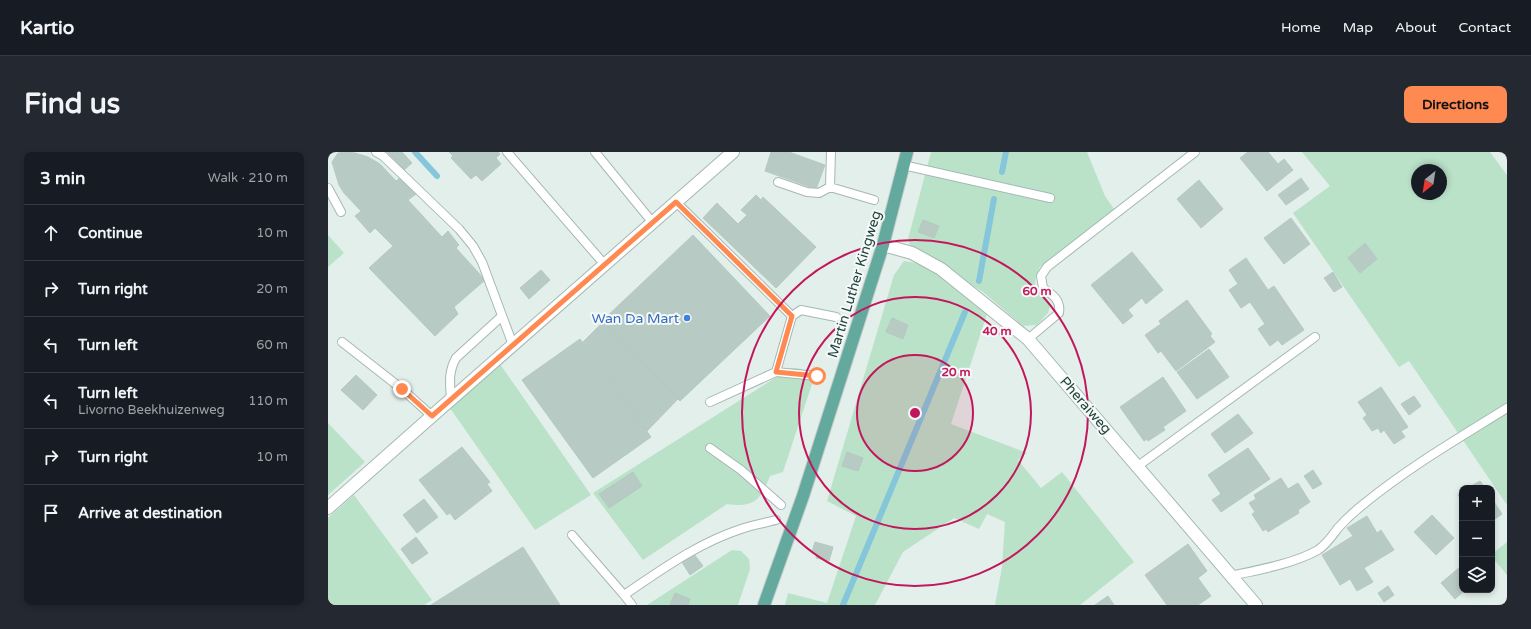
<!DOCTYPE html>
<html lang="en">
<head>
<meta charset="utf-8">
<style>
	:root { --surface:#171b24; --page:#242831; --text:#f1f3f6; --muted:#9ea1a6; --line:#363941; --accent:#ff8a51 }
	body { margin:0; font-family:"Varela Round",sans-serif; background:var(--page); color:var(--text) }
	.controls { position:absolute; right:12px; bottom:12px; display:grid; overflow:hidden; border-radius:8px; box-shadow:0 2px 6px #0003 }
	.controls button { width:36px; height:36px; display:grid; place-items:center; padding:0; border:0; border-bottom:1px solid var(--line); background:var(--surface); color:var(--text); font:20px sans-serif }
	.compass { position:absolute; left:1083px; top:12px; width:36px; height:36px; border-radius:50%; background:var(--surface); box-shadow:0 2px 6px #0003; rotate:210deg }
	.stop { position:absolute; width:12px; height:12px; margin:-9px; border:3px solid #ff8a51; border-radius:50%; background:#fff }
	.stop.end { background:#ff8a51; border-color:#fff; box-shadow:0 1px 4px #0008 }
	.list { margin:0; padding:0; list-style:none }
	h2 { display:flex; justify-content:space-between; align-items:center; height:52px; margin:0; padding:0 16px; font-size:17px }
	h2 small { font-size:13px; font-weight:400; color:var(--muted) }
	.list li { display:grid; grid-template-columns:26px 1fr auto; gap:12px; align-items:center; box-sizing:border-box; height:56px; padding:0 16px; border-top:1px solid var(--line) }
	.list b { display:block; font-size:15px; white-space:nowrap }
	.list p { margin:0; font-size:13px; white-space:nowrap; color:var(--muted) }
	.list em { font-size:13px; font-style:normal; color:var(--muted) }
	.icon { flex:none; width:22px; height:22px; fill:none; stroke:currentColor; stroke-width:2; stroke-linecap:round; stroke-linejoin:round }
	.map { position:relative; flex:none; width:1179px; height:453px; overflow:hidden; border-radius:8px }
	header { display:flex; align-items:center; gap:24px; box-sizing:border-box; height:56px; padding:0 20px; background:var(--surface); border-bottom:1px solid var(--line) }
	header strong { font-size:19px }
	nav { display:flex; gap:22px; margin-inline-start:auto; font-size:14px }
	.intro { display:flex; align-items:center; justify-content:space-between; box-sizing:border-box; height:96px; padding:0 24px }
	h1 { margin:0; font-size:28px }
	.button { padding:10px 18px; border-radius:8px; background:var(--accent); color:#111; font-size:14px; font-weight:700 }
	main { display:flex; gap:24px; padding:0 24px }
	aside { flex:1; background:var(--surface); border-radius:8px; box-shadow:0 2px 6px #0003 }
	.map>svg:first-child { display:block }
</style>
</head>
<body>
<header>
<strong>Kartio</strong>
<nav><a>Home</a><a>Map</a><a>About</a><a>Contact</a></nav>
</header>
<div class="intro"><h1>Find us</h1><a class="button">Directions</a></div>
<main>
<aside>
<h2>3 min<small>Walk · 210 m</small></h2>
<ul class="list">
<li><svg class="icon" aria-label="ahead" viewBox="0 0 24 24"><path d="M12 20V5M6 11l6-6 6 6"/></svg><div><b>Continue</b></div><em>10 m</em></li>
<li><svg class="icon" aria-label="right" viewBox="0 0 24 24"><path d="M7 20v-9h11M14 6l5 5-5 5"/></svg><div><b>Turn right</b></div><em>20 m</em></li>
<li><svg class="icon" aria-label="left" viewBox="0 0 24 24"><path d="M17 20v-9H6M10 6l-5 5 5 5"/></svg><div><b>Turn left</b></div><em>60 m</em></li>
<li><svg class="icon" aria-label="left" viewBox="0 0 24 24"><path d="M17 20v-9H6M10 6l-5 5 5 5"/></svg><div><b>Turn left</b><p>Livorno Beekhuizenweg</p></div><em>110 m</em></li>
<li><svg class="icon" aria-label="right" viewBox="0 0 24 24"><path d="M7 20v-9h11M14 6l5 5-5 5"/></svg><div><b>Turn right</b></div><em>10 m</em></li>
<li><svg class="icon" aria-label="arrive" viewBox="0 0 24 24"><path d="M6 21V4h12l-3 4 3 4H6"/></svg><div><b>Arrive at destination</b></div></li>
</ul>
</aside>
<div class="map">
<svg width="1179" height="453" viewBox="0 0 1179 453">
	<rect width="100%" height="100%" fill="#e3efeb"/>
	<!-- green -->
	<path fill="#bae2c8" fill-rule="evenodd" d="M603 0H759L777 44 786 57 712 115 708 124 707 133 719 147 722 154 720 161 709 173 695 174 655 140 590 100 582 93 580 87Z
		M974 0H1162L1179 23V353L1081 209 1071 215 965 61 1002 34ZM1089 18H1113V42H1089Z
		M0 83 16 101 0 115Z
		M576 109C604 111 640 142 660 159L623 272 699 301 690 308 713 336 734 320 806 410 752 453H667L674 415 677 370 659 362 651 377 626 366 575 400 547 453H457L460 441 499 451 528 364 499 349 566 123Z
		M172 212 263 343 207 378 122 256Z
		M463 216C473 216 479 217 486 226L455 320 442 324C432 348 427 356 399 352L315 408 265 341Z
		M0 271 37 310 0 343Z
		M26 343 104 448 96 453H0V366Z
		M1179 390V423L1164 405V402Z
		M404 398 413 399 421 407 422 417 410 453H319Z"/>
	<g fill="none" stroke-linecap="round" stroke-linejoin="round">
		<!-- stream -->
		<path stroke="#85c6da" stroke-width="6" d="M87 0 109 24
			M674 20 678 0
			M651 129 666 47
			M515 453 637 160"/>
	</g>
	<!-- building -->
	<path fill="#b8cac4" stroke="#b5c9c2" d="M17 0 27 1 40 5 52 12 68 29 73 25 88 42 80 48 114 85 120 79 131 93 128 96 157 128 126 155 130 162 107 184 41 116 65 94 47 76 42 81 27 64 33 59 16 41 11 33 4 10 10 1Z
		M59 0H74L84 11 76 18Z
		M121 0H170L172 2 168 6 173 12 154 29 148 23 143 27 123 6 125 4Z
		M443 0H461L497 13 488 37 437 19Z
		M920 0H940L950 12 956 7 965 18 939 39 912 6Z
		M973 26 981 37 958 53 950 43Z
		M871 28 895 57 873 76 849 47Z
		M428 43 433 48 435 45 488 95 448 136 375 66 389 51 410 72 419 63 413 58Z
		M963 66 982 92 956 112 936 86Z
		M595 68 611 74 606 86 590 80Z
		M365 83 442 164 352 249 275 168Z
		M1037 91 1049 107 1032 121 1020 106Z
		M804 100 835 138 818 152 814 146 800 158 805 164 795 172 763 133Z
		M918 106 940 138 946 134 976 178 954 193 950 188 942 194 930 177 937 172 922 150 913 156 901 138 910 132 901 118Z
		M213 118 222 128 201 147 192 136Z
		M1005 120 1014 135 1006 140 996 126Z
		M859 148 884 182 882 184 887 190 848 219 833 199 830 201 817 183 833 172 831 169Z
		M564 166 580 173 575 187 558 180Z
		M276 169 350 247 319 279 255 190Z
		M252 187 323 285 265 326 194 228Z
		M881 197 901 225 869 247 849 220Z
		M28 223 49 243 35 258 13 238Z
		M835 225 858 259 835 275 837 278 820 289 819 287 816 289 792 255Z
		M1053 235 1080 275 1073 279 1077 285 1066 292 1056 278 1053 281 1050 276 1044 279 1035 266 1039 263 1030 250Z
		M1086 244 1093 254 1081 263 1073 252Z
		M910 262 925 281 897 301 883 282Z
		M134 295 162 330 159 332 164 339 127 368 122 361 119 363 91 328Z
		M920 296 942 327 893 360 884 348 893 342 880 323Z
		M519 300 535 306 530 319 514 314Z
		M985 318 994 332 985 337 976 324Z
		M305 320 314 334 281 356 271 342Z
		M953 326 960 337 970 331 982 350 970 358 971 361 940 380 938 377 935 379 924 362 927 360 921 351 928 347 926 343Z
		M1152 329 1157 336H1140Z
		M1134 340V349L1130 343Z
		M96 347 110 365 89 381 75 363Z
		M1164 347 1174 362 1164 369Z
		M1104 363 1126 386 1108 403 1086 380Z
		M1039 364 1049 381 1053 378 1066 398 1036 416 1045 430 1029 439 1022 427 1012 433 994 403 1025 384 1019 376Z
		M88 385 100 401 84 412 73 397Z
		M487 390 505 395 501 409 488 406 489 402 484 400Z
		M860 392 879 419 870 426 883 444 870 453H839L817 423Z
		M195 395 232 453H103Z
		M366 402 375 414 362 423 354 410Z
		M1132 415 1134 418V438H1137L1127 447 1113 431Z
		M1060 434 1066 443 1056 450 1050 441Z
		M347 441 362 447 360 453H342Z
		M780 444 786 453H767Z"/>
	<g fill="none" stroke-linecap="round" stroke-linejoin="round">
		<!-- lane casing -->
		<g stroke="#a5b8b3" stroke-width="10">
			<path id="lane" d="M48 0 55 4 78 26 131 77 145 94 154 110 185 193
				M179 0 277 113
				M267 0 325 71
				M575 13 722 46
				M450 30 479 40 491 41 502 35 546 48
				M502 35 503 0
				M0 36 13 60
				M348 50 464 164
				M700 187 731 161C733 148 725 143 715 136L713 124 719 115 867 0
				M14 190 74 237 104 264
				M448 220 464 164 473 158 508 165
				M123 247C122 232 120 220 128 206L174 164
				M382 250 448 220 489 224
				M382 296 413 318 453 353
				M810 314 987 185
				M244 383 296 443C333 418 370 391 413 377 424 373 437 371 448 368
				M902 424C930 418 965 412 990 398 999 392 1004 384 1010 376 1018 367 1028 358 1037 351 1081 315 1131 286 1179 256
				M296 443 304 453"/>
		</g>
		<!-- street casing -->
		<g stroke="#a5b8b3" stroke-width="14">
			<path id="street" d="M555 93 584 101 613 117 700 187 928 453
				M0 356 104 264 405 0"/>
		</g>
		<!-- primary casing -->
		<g stroke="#c1cac8" stroke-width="14">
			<path id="primary" d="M436 453 475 344 555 93 579 0"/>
		</g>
		<!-- lane -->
		<use href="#lane" stroke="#fff" stroke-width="8"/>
		<!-- street -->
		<use href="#street" stroke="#fff" stroke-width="12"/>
		<!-- primary -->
		<use href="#primary" stroke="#63a99d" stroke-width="12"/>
	</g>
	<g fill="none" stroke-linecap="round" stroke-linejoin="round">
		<!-- route -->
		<path stroke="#ff8a51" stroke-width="5" d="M74 237 104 264 348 50 464 164 448 220 489 224"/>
	</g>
	<!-- distance rings -->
	<circle cx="587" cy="261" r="58" fill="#c2185b" fill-opacity=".12"/>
	<g fill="none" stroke="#c2185b" stroke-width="2">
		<circle cx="587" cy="261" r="58"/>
		<circle cx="587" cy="261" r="116"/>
		<circle cx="587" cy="261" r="173"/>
	</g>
	<!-- markers -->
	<circle fill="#3f7fe0" stroke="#f5faf8" stroke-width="1.5" cx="359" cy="166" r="4"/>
	<g text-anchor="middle" stroke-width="4" stroke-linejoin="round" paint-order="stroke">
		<!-- street labels -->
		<g font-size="14" fill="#20433c" stroke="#f5faf8">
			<text transform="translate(526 132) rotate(-73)" y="5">Martin Luther Kingweg</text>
			<text transform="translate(758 253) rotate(49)" y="5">Pheraiweg</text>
		</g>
		<!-- shop labels -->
		<g font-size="14" fill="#366cbe" stroke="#f5faf8" text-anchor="end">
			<text x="351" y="171">Wan Da Mart</text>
		</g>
	</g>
	<circle cx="587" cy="261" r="6" fill="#c2185b" stroke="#f5faf8" stroke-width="2"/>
	<g font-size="12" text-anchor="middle" font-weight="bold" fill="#c2185b" stroke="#f5faf8" stroke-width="4" stroke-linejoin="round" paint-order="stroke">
		<text x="709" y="143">60 m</text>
		<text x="669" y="183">40 m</text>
		<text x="628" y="224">20 m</text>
	</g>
</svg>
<div class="controls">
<button>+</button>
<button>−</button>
<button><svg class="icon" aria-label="layers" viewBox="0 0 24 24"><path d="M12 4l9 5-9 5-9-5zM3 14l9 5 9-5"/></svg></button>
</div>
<svg class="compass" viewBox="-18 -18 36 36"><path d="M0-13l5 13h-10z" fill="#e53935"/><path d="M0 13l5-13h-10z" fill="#9ea1a6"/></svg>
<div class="stop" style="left:489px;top:224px"></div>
<div class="stop end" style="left:74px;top:237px"></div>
</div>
</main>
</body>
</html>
